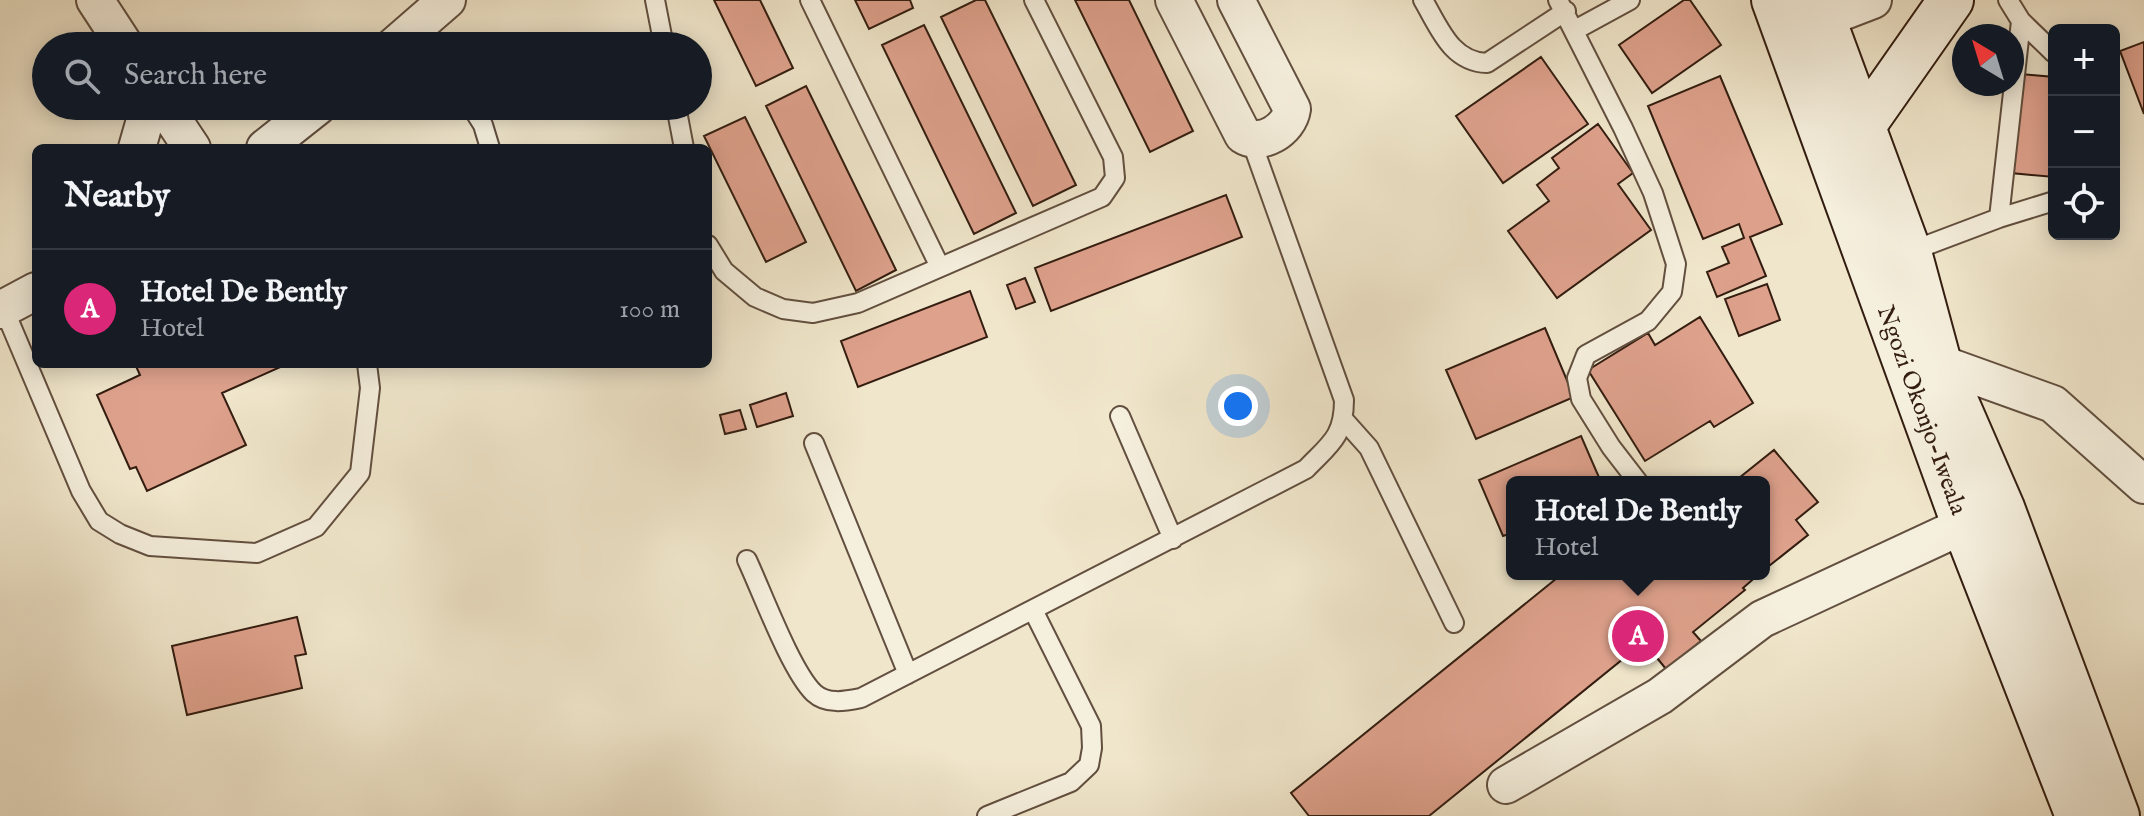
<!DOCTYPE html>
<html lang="en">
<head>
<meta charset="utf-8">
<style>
	:root { --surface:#171b24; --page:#242831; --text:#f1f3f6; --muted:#9ea1a6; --line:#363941; --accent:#db2777 }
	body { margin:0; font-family:"IM FELL English",serif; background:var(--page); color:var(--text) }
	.controls { position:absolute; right:24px; top:24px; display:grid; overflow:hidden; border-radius:12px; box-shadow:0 4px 20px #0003 }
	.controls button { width:72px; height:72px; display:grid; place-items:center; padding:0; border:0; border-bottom:2px solid var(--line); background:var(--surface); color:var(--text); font:40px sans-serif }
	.compass { position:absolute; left:1952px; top:24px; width:72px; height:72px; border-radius:50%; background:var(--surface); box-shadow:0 4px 20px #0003; rotate:322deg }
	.you { position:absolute; left:1238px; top:406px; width:28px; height:28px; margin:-20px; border:6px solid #fff; border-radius:50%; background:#1a73e8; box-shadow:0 0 0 12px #1a73e833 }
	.badge { display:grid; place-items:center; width:52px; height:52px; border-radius:50%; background:var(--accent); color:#fff; font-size:26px; font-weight:700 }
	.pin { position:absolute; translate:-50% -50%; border:4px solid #fff; box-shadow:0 2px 8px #0006 }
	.popup { position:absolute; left:1506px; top:476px; width:264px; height:104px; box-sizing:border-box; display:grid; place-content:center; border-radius:12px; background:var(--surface); filter:drop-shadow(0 2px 6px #0005); font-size:26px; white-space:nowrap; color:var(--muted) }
	.popup b { font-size:30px; color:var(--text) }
	.popup::after { content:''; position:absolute; left:50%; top:100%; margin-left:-16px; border:16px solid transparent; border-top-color:var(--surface) }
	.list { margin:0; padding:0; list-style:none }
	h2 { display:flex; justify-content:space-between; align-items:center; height:104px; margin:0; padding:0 32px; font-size:34px }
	h2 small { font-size:26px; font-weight:400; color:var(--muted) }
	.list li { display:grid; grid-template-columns:52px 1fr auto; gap:24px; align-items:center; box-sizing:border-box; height:120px; padding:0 32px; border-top:2px solid var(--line) }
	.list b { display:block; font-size:30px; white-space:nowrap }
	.list p { margin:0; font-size:26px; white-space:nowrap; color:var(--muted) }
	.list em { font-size:26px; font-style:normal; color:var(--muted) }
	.icon { flex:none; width:44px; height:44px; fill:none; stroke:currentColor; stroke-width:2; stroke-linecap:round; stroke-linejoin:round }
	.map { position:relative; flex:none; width:2144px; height:816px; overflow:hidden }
	.search { position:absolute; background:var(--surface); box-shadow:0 4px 20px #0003; left:32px; top:32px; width:680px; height:88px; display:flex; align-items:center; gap:20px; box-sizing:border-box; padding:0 28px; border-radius:44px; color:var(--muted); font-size:30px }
	.panel { position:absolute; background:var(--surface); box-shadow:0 4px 20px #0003; left:32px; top:144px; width:680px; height:224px; border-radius:12px }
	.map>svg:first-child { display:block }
</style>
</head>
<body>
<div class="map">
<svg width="2144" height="816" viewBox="0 0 2144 816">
	<rect width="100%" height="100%" fill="#f0e6cb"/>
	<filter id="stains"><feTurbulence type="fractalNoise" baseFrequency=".0025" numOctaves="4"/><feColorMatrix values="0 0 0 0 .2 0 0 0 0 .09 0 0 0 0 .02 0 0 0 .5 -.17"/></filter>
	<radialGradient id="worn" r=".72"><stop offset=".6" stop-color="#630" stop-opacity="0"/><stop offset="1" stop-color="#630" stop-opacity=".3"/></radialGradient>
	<!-- building -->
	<path fill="#dea18c" stroke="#331d10" stroke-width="2" d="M714 0H760L793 68 756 86Z
		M855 0H910L913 8 869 29Z
		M976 0H985L1076 185 1033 206 941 17Z
		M1075 0H1129L1193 131 1150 152Z
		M1684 0H1690L1721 45 1652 93 1619 45Z
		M924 25 1016 213 974 234 882 45Z
		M2144 42V114L2120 51Z
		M1541 57 1588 124 1503 183 1456 116Z
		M2021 74 2054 77V177L2011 173Z
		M1720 76 1782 224 1750 237 1766 276 1717 297 1707 272 1729 263 1722 247 1744 238 1739 224 1703 239 1648 106Z
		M806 86 896 270 856 291 766 106Z
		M745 117 806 242 766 262 704 136Z
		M1598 124 1633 173 1618 184 1651 230 1557 298 1508 231 1549 201 1537 185 1559 168 1552 158Z
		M1226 195 1242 237 1051 311 1035 268Z
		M1025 278 1035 302 1016 309 1007 285Z
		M1767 284 1780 320 1739 336 1725 299Z
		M970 291 987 337 858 387 841 341Z
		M1700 317 1753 403 1714 427 1710 421 1645 461 1588 370 1648 333 1655 345Z
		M1545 328 1574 397 1476 439 1446 370Z
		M135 364H287L222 393 246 445 147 491 136 467 130 469 97 395 140 375Z
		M786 393 793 416 757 427 750 405Z
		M740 410 746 429 725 434 720 415Z
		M1581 436 1601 482H1512V533L1503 536 1479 480Z
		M1774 450 1818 502 1796 520 1808 535 1764 570V482H1734Z
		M1562 574H1759L1743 588 1745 590 1693 632 1701 641 1666 669 1644 642 1429 816H1309L1291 793Z
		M297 617 306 654 295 656 302 688 187 715 172 646Z"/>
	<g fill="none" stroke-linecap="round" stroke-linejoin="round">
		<!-- lane casing -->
		<g stroke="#624f3f" stroke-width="22">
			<path id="lane" d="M655 0 664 46
				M810 0 940 267
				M1423 0C1439 27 1451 62 1487 63L1566 11
				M1558 0 1623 128 1653 193 1676 264 1672 292 1648 321 1586 355 1577 378 1581 399 1611 447 1638 482
				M2008 0 2021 21 2054 53
				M1575 30 1630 0
				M471 106 483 125 490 148
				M676 106 684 148
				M1999 218 2021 21
				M708 245 724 271 755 297 783 309 813 313 858 303 1102 197 1115 178 1113 157 1034 0
				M1909 252 1999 218 2054 201
				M4 309 81 491 99 521 120 534 150 546 257 553 316 527 360 473 370 388 367 364
				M1120 416 1173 539
				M1344 420 1369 448 1454 623
				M814 443 908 674
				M747 560C762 592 791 671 814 693 827 705 846 701 861 698L1306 469C1330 444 1344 437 1344 400L1251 140
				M987 816 1071 782 1089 765 1092 748 1091 726 1033 610"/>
		</g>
		<!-- street casing -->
		<g stroke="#624f3f" stroke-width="40">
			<path id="street" d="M95 0 125 46
				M1174 0 1243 135C1261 147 1289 130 1292 109L1236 0
				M1800 28 1873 0
				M394 46 447 0
				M164 106 192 148
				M137 148 149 106
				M265 148 318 106
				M0 310 36 291
				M1939 363 2053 404 2144 485
				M1506 785 1660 696 1762 619 1988 514"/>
		</g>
		<!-- secondary casing -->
		<g stroke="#331d10" stroke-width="48">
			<g id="secondary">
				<path id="s1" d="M1774 0 1964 524 2078 816"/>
				<path d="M1816 0 1909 252 1939 363 2002 508 2117 816"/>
				<path d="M1862 127 1951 0"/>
			</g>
		</g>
		<!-- lane -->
		<use href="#lane" stroke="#f5efdd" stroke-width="18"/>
		<!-- street -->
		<use href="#street" stroke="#f5efdd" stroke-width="36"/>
		<!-- secondary -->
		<use href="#secondary" stroke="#f5efdd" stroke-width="44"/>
	</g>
	<g text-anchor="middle" stroke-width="8" stroke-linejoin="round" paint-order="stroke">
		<!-- street labels -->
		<g font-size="24" fill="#331d10" stroke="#f5efdd">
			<text dy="8" stroke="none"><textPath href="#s1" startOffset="436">Ngozi Okonjo-Iweala</textPath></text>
		</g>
	</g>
	<rect width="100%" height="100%" filter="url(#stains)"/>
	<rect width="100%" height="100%" fill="url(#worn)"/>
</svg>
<div class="controls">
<button>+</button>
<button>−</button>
<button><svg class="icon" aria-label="locate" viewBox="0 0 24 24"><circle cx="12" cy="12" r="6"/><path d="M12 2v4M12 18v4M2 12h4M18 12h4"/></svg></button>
</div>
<svg class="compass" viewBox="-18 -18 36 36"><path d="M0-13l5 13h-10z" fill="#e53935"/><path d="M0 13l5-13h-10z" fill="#9ea1a6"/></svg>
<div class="you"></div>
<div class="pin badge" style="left:1638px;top:636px">A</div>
<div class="popup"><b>Hotel De Bently</b>Hotel</div>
<div class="search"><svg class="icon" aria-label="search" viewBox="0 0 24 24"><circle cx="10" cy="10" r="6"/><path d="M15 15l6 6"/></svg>Search here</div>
<section class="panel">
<h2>Nearby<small></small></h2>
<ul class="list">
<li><span class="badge">A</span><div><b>Hotel De Bently</b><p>Hotel</p></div><em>100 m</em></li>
</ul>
</section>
</div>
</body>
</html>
